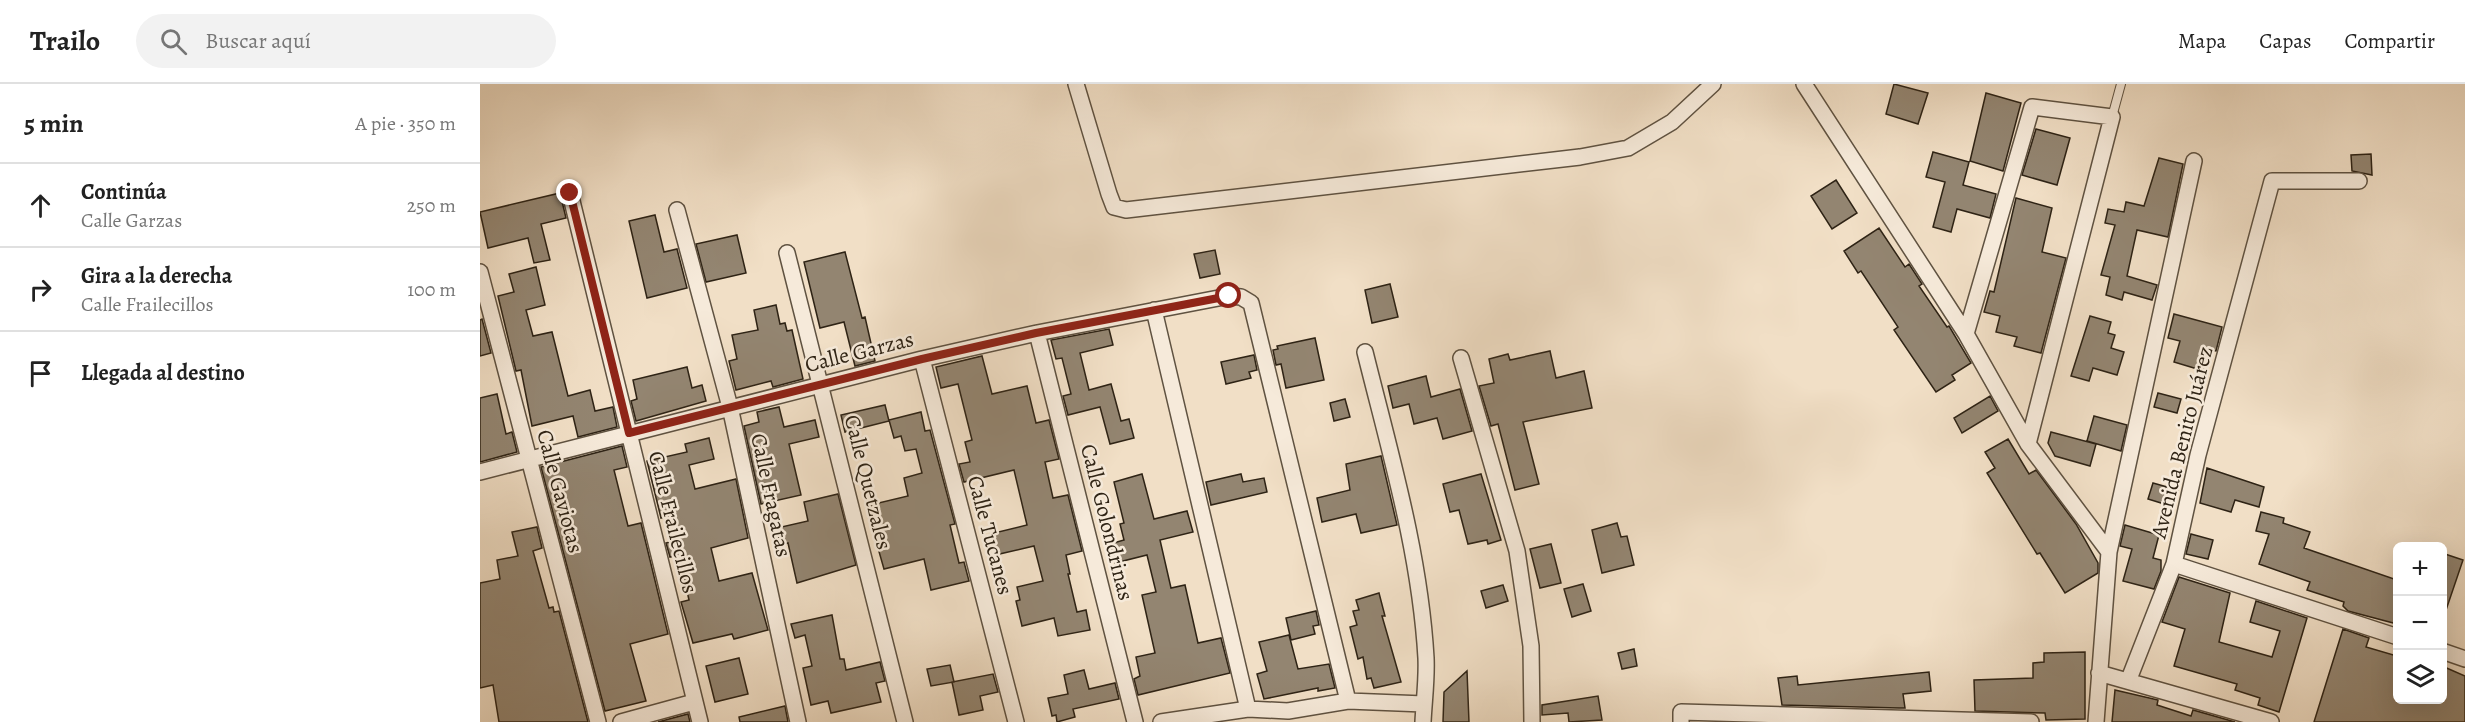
<!DOCTYPE html>
<html lang="es">
<head>
<meta charset="utf-8">
<style>
	:root { --surface:#fff; --page:#f2f2f2; --text:#222; --muted:#767676; --line:#e0e0e0 }
	body { margin:0; font-family:Alegreya,serif; background:var(--page); color:var(--text) }
	.controls { position:absolute; right:18px; bottom:18px; display:grid; overflow:hidden; border-radius:9px; box-shadow:0 6px 24px #0002 }
	.controls button { width:54px; height:54px; display:grid; place-items:center; padding:0; border:0; border-bottom:2px solid var(--line); background:var(--surface); color:var(--text); font:30px sans-serif }
	.stop { position:absolute; width:18px; height:18px; margin:-14px; border:4px solid #8f2418; border-radius:50%; background:#fff }
	.stop.end { background:#8f2418; border-color:#fff; box-shadow:0 2px 6px #0008 }
	.list { margin:0; padding:0; list-style:none }
	h2 { display:flex; justify-content:space-between; align-items:center; height:78px; margin:0; padding:0 24px; font-size:26px }
	h2 small { font-size:20px; font-weight:400; color:var(--muted) }
	.list li { display:grid; grid-template-columns:39px 1fr auto; gap:18px; align-items:center; box-sizing:border-box; height:84px; padding:0 24px; border-top:2px solid var(--line) }
	.list b { display:block; font-size:22px; white-space:nowrap }
	.list p { margin:0; font-size:20px; white-space:nowrap; color:var(--muted) }
	.list em { font-size:20px; font-style:normal; color:var(--muted) }
	.icon { flex:none; width:33px; height:33px; fill:none; stroke:currentColor; stroke-width:2; stroke-linecap:round; stroke-linejoin:round }
	.map { position:relative; flex:none; width:1985px; height:638px; overflow:hidden }
	header { display:flex; align-items:center; gap:36px; box-sizing:border-box; height:84px; padding:0 30px; background:var(--surface); border-bottom:2px solid var(--line) }
	header strong { font-size:28px }
	nav { display:flex; gap:33px; margin-inline-start:auto; font-size:21px }
	.search { width:420px; height:54px; background:var(--page); display:flex; align-items:center; gap:15px; box-sizing:border-box; padding:0 21px; border-radius:33px; color:var(--muted); font-size:22px }
	main { display:flex }
	aside { flex:1; background:var(--surface) }
	.map>svg:first-child { display:block }
</style>
</head>
<body>
<header>
<strong>Trailo</strong>
<div class="search"><svg class="icon" aria-label="search" viewBox="0 0 24 24"><circle cx="10" cy="10" r="6"/><path d="M15 15l6 6"/></svg>Buscar aquí</div>
<nav><a>Mapa</a><a>Capas</a><a>Compartir</a></nav>
</header>
<main>
<aside>
<h2>5 min<small>A pie · 350 m</small></h2>
<ul class="list">
<li><svg class="icon" aria-label="ahead" viewBox="0 0 24 24"><path d="M12 20V5M6 11l6-6 6 6"/></svg><div><b>Continúa</b><p>Calle Garzas</p></div><em>250 m</em></li>
<li><svg class="icon" aria-label="right" viewBox="0 0 24 24"><path d="M7 20v-9h11M14 6l5 5-5 5"/></svg><div><b>Gira a la derecha</b><p>Calle Frailecillos</p></div><em>100 m</em></li>
<li><svg class="icon" aria-label="arrive" viewBox="0 0 24 24"><path d="M6 21V4h12l-3 4 3 4H6"/></svg><div><b>Llegada al destino</b></div></li>
</ul>
</aside>
<div class="map">
<svg width="1985" height="638" viewBox="0 0 1985 638">
	<rect width="100%" height="100%" fill="#f1dfc6"/>
	<filter id="stains"><feTurbulence type="fractalNoise" baseFrequency=".00333" numOctaves="4"/><feColorMatrix values="0 0 0 0 .2 0 0 0 0 .09 0 0 0 0 .02 0 0 0 .5 -.17"/></filter>
	<radialGradient id="worn" r=".72"><stop offset=".6" stop-color="#630" stop-opacity="0"/><stop offset="1" stop-color="#630" stop-opacity=".3"/></radialGradient>
	<!-- building -->
	<path fill="#938571" stroke="#2e2315" stroke-width="1.5" d="M1414 0 1448 9 1438 40 1406 30Z
		M1506 9 1541 19 1523 87 1490 77Z
		M1556 45 1590 54 1577 101 1542 91Z
		M1453 68 1489 78 1483 101 1516 110 1510 134 1477 125 1471 148 1453 143 1465 98 1446 93Z
		M1891 70 1892 91 1872 87 1871 71Z
		M1679 74 1703 80 1688 153 1657 146 1647 192 1677 201 1672 216 1644 208 1642 216 1626 211 1630 193 1621 191 1635 141 1625 139 1628 125 1644 128 1646 118 1664 122Z
		M1356 96 1377 129 1352 145 1331 112Z
		M80 109 86 134 61 140 70 176 54 179 48 154 8 164 0 128Z
		M1536 114 1572 124 1562 168 1586 174 1561 269 1534 262 1537 253 1516 248 1520 232 1504 228 1510 207 1514 208Z
		M175 131 184 168 197 165 207 204 167 214 149 137Z
		M1399 144 1425 183 1429 180 1442 200 1439 202 1467 243 1469 242 1491 279 1472 291 1475 296 1456 308 1414 246 1418 243 1381 187 1378 189 1364 167Z
		M257 151 266 189 226 198 216 160Z
		M735 166 740 190 720 194 714 170Z
		M365 168 382 234 385 233 395 277 375 282 364 238 340 244 324 178Z
		M56 183 65 221 46 226 53 252 72 248 88 312 110 306 115 327 133 323 137 343 98 353 93 332 52 342 41 286 36 287 18 212 34 208 29 190Z
		M910 200 918 233 892 239 885 206Z
		M296 221 300 240 305 239 307 247 312 246 323 295 293 303 291 297 256 306 249 277 257 275 252 251 278 246 274 226Z
		M1694 230 1742 243 1736 267 1730 266 1724 287 1694 278 1700 257 1688 254Z
		M1610 232 1631 238 1628 249 1635 251 1631 264 1644 268 1637 291 1613 284 1609 297 1591 292Z
		M2 235 11 269 0 272V236Z
		M629 245 633 261 600 269 609 306 631 300 641 337 649 335 654 354 630 360 620 323 588 331 583 312 591 310 582 274 576 275 571 256Z
		M835 254 844 296 806 304 801 280 796 281 793 266 798 265 797 262Z
		M1070 267 1076 294 1104 287 1112 324 1043 338 1059 400 1035 406 1018 340 1011 342 999 302 1014 299 1009 275 1028 270 1030 276Z
		M774 271 777 286 769 288 771 294 746 300 741 278Z
		M502 272 512 310 547 302 556 339 569 336 579 375 565 378 573 414 588 411 602 467 586 471 590 490H588L597 528 606 526 610 546 578 552 574 534 542 542 536 517 540 516 537 503 563 497 554 462 515 471 510 450 547 441 534 386 484 398 479 380 490 378 485 358 492 356 478 300 461 304 456 283Z
		M207 283 212 304 222 301 226 317 156 337 151 317 157 315 153 296Z
		M946 292 951 313 980 305 992 347 963 355 957 334 934 340 929 320 913 324 908 302Z
		M1678 309 1701 315 1697 329 1674 323Z
		M17 310 26 350 32 348 37 368 0 378V314Z
		M1510 312 1518 327 1482 349 1474 334Z
		M865 315 870 333 854 337 850 319Z
		M405 321 409 337 365 348 361 331Z
		M299 323 304 343 335 336 339 353 309 360 321 411 281 420 264 342 279 338 277 328Z
		M441 328 445 347 450 346 475 440 470 441 479 479 484 478 489 497 451 506 444 475 404 485 386 422 428 412 424 394 442 389 436 365 425 367 421 352 414 354 409 336Z
		M1614 332 1647 341 1641 367 1607 357Z
		M1571 348 1616 360 1610 382 1575 372 1568 359Z
		M229 354 234 375 209 381 215 405 256 395 268 454 231 464 239 497 272 489 288 546 254 555 252 550 213 559 201 518 209 516 199 471 190 473 186 459 198 456 193 431 181 434 167 377 207 368 205 360Z
		M1528 355 1549 390 1556 386 1596 440 1618 479V489L1585 509 1560 469 1557 470 1507 389 1515 384 1505 368Z
		M142 362 147 383 134 386 148 442 161 439 188 550 150 560 166 617 125 627 61 383Z
		M901 372 917 441 881 449 876 430 842 438 837 414 870 406 866 380Z
		M1727 384 1784 403 1779 423 1755 416 1751 428 1720 419Z
		M662 390 674 435 707 427 713 448 680 456 691 504 705 501 718 559 741 554 750 589 658 611 654 595 660 592 656 573 675 569 662 511 676 508 667 471 635 479 630 460 644 456 640 440 644 439 634 398Z
		M761 390 763 398 784 394 787 408 731 421 726 398Z
		M1001 390 1021 456 1008 460 1007 456 988 460 979 426 970 428 963 400Z
		M1673 399 1698 406 1694 423 1668 415Z
		M358 410 376 481 317 499 308 459 300 461 297 444 328 437 324 418Z
		M1781 428 1804 434 1803 439 1830 448 1824 464 1917 496V540L1868 527 1863 522 1864 518 1827 506 1830 498 1779 480 1789 450 1776 447Z
		M1137 439 1141 453 1147 452 1154 481 1122 489 1112 446Z
		M1645 441 1679 451 1673 474 1681 476V487L1674 505 1643 497 1652 465 1640 462Z
		M57 443 62 464 53 467 69 524 73 523 74 528 79 527 108 638H19L13 601 0 604V499L20 495 17 476 38 472 32 448Z
		M1711 450 1733 456 1728 475 1706 470Z
		M1071 460 1081 499 1060 504 1050 465Z
		M1962 469 1983 476 1965 529H1962Z
		M1699 493 1750 509 1739 558 1792 573 1800 547 1770 538 1776 517 1827 534 1799 628 1778 621 1780 614 1755 606 1757 600 1694 582 1705 545 1682 538Z
		M1103 500 1111 527 1092 533 1084 505Z
		M1023 501 1028 517 1006 524 1001 507Z
		M899 509 905 532H902L921 598 894 604 891 594 887 595 883 573 878 575 870 543 877 541 873 527 879 526 876 516Z
		M836 527 839 541 833 542 835 550 811 556 806 534Z
		M352 531 360 575H364L366 586 400 578 405 597 396 599 401 618 351 629 348 617 331 621 323 584 332 582 325 551 315 554 311 540Z
		M1863 545 1889 554 1886 563 1917 572V615H1962V582L1985 592V638H1834Z
		M809 551 818 585 849 580 855 604 838 607V604L784 615 777 590 787 587 779 558Z
		M1154 565 1157 582 1142 585 1138 569Z
		M1605 568V635L1566 636 1565 629 1495 627 1494 596 1553 594V579L1564 578V569Z
		M259 574 268 610 235 618 226 582Z
		M470 581 474 598 451 602 447 585Z
		M604 586 609 605 635 599 639 615 593 625 595 633 577 638 576 631 572 632 568 614 588 610 584 591Z
		M987 587 989 638H963L964 608Z
		M1449 588 1451 607 1423 610 1425 624H1419L1302 621 1298 594 1317 592 1318 601Z
		M513 590 518 608 500 612 503 626 479 631 472 598Z
		M1635 606 1678 616 1677 621 1711 632 1713 626 1755 638H1632Z
		M1118 612 1122 636 1089 638 1088 629 1062 631V621Z
		M305 622 308 638H260L259 633Z
		M208 630 210 638H178Z"/>
	<g fill="none" stroke-linecap="round" stroke-linejoin="round">
		<!-- lane casing -->
		<g stroke="#5f5241" stroke-width="10">
			<path id="lane" d="M1632 33 1641 0"/>
		</g>
		<!-- street casing -->
		<g stroke="#5f5241" stroke-width="18">
			<path id="street" d="M596 0 629 110 634 123 646 126 1100 73 1148 64 1192 38 1233 0
				M1324 0 1486 250 1548 360 1629 468
				M90 109 220 638
				M197 126 250 323 318 638
				M307 169 425 638
				M0 188 118 638
				M674 226 768 625
				M557 249 655 638
				M1486 250 1552 23 1632 33 1548 360
				M885 268C910 369 940 469 946 574 947 595 944 617 943 638
				M981 274 1037 467 1051 562 1052 638
				M442 275 536 638
				M0 388 442 275 557 249 749 212 761 213 771 219 868 617
				M1694 480 1918 553
				M1962 567 1985 575
				M1619 589 1791 638
				M1649 595 1694 480 1718 371 1792 97H1879
				M141 638 214 618
				M681 638 768 625 808 627 868 617 944 620
				M1201 638V628L1551 638
				M1616 638 1629 468 1714 77"/>
		</g>
		<!-- lane -->
		<use href="#lane" stroke="#f6eada" stroke-width="8"/>
		<!-- street -->
		<use href="#street" stroke="#f6eada" stroke-width="15"/>
	</g>
	<g fill="none" stroke-linecap="round" stroke-linejoin="round">
		<!-- route -->
		<path stroke="#8f2418" stroke-width="8" d="M90 109 149 349 442 275 556 249 749 212"/>
	</g>
	<g text-anchor="middle" stroke-width="5" stroke-linejoin="round" paint-order="stroke">
		<!-- street labels -->
		<g font-size="22" fill="#2e2315" stroke="#f6eada">
			<text transform="translate(379 267) rotate(-14)" y="8">Calle Garzas</text>
			<text transform="translate(1701 358) rotate(-76)" y="8">Avenida Benito Juárez</text>
			<text transform="translate(389 398) rotate(76)" y="8">Calle Quetzales</text>
			<text transform="translate(81 407) rotate(75)" y="8">Calle Gaviotas</text>
			<text transform="translate(292 411) rotate(78)" y="8">Calle Fragatas</text>
			<text transform="translate(194 438) rotate(76)" y="8">Calle Frailecillos</text>
			<text transform="translate(628 438) rotate(76)" y="8">Calle Golondrinas</text>
			<text transform="translate(511 451) rotate(75)" y="8">Calle Tucanes</text>
		</g>
	</g>
	<rect width="100%" height="100%" filter="url(#stains)"/>
	<rect width="100%" height="100%" fill="url(#worn)"/>
</svg>
<div class="controls">
<button>+</button>
<button>−</button>
<button><svg class="icon" aria-label="layers" viewBox="0 0 24 24"><path d="M12 4l9 5-9 5-9-5zM3 14l9 5 9-5"/></svg></button>
</div>
<div class="stop" style="left:749px;top:212px"></div>
<div class="stop end" style="left:90px;top:109px"></div>
</div>
</main>
</body>
</html>
